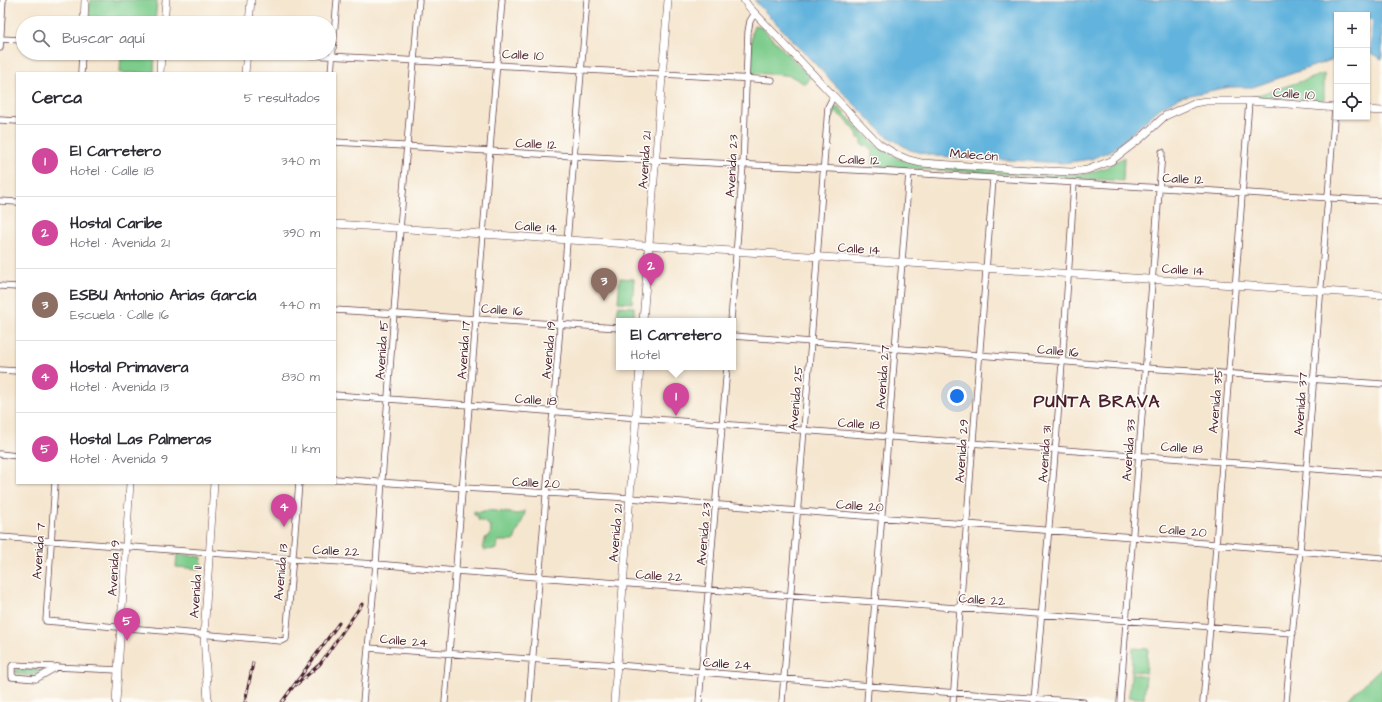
<!DOCTYPE html>
<html lang="es">
<head>
<meta charset="utf-8">
<style>
	:root { --surface:#fff; --page:#f2f2f3; --text:#2b2b33; --muted:#7c7c81; --line:#e1e1e2; --accent:#d1495b }
	body { margin:0; font-family:"Architects Daughter",sans-serif; background:var(--page); color:var(--text) }
	.controls { position:absolute; right:12px; top:12px; display:grid; overflow:hidden; border-radius:0px; box-shadow:0 1px 3px #0004 }
	.controls button { width:36px; height:36px; display:grid; place-items:center; padding:0; border:0; border-bottom:1px solid var(--line); background:var(--surface); color:var(--text); font:20px sans-serif }
	.you { position:absolute; left:957px; top:396px; width:14px; height:14px; margin:-10px; border:3px solid #fff; border-radius:50%; background:#1a73e8; box-shadow:0 0 0 6px #1a73e833 }
	.badge { display:grid; place-items:center; width:26px; height:26px; border-radius:50%; background:var(--accent); color:#fff; font-size:13px; font-weight:700 }
	.pin { position:absolute; translate:-50% -33px; filter:drop-shadow(0 1px 2px #0008) }
	.pin::after { content:''; position:absolute; top:21px; width:14px; height:12px; background:inherit; clip-path:polygon(0 0,100% 0,50% 100%) }
	.popup { position:absolute; left:616px; top:318px; width:120px; height:52px; box-sizing:border-box; display:grid; place-content:center; border-radius:0px; background:var(--surface); filter:drop-shadow(0 1px 3px #0005); font-size:13px; white-space:nowrap; color:var(--muted) }
	.popup b { font-size:15px; color:var(--text) }
	.popup::after { content:''; position:absolute; left:50%; top:100%; margin-left:-8px; border:8px solid transparent; border-top-color:var(--surface) }
	.list { margin:0; padding:0; list-style:none }
	h2 { display:flex; justify-content:space-between; align-items:center; height:52px; margin:0; padding:0 16px; font-size:17px }
	h2 small { font-size:13px; font-weight:400; color:var(--muted) }
	.list li { display:grid; grid-template-columns:26px 1fr auto; gap:12px; align-items:center; box-sizing:border-box; height:72px; padding:0 16px; border-top:1px solid var(--line) }
	.list b { display:block; font-size:15px; white-space:nowrap }
	.list p { margin:0; font-size:13px; white-space:nowrap; color:var(--muted) }
	.list em { font-size:13px; font-style:normal; color:var(--muted) }
	.icon { flex:none; width:22px; height:22px; fill:none; stroke:currentColor; stroke-width:2; stroke-linecap:round; stroke-linejoin:round }
	.map { position:relative; flex:none; width:1382px; height:702px; overflow:hidden }
	.search { position:absolute; background:var(--surface); box-shadow:0 1px 3px #0004; left:16px; top:16px; width:320px; height:44px; display:flex; align-items:center; gap:10px; box-sizing:border-box; padding:0 14px; border-radius:22px; color:var(--muted); font-size:15px }
	.panel { position:absolute; background:var(--surface); box-shadow:0 1px 3px #0004; left:16px; top:72px; width:320px; height:412px; border-radius:0px }
	.map>svg:first-child { display:block }
</style>
</head>
<body>
<div class="map">
<svg width="1382" height="702" viewBox="0 0 1382 702">
	<rect width="100%" height="100%" fill="#fdfcf7"/>
	<filter id="ink" filterUnits="userSpaceOnUse"><feTurbulence type="fractalNoise" baseFrequency=".025" numOctaves="2"/><feDisplacementMap in="SourceGraphic" scale="8" xChannelSelector="R" yChannelSelector="G"/><feConvolveMatrix kernelMatrix="1 2 1 2 8 2 1 2 1" color-interpolation-filters="sRGB"/></filter>
	<filter id="wash" filterUnits="userSpaceOnUse"><feTurbulence type="fractalNoise" baseFrequency=".012" numOctaves="4" result="noise"/><feDisplacementMap in="SourceGraphic" scale="16" xChannelSelector="R" yChannelSelector="G"/><feGaussianBlur stdDeviation="0.9" result="paint"/><feColorMatrix in="noise" values="0 0 0 0 0 0 0 0 0 0 0 0 0 0 0 0 0 1.4 0 .05"/><feComposite in="paint" operator="in"/></filter>
	<g filter="url(#wash)">
		<rect width="100%" height="100%" fill="#f5e6cf"/>
		<!-- green -->
		<path fill="#7dcc8c" stroke="#64765c" d="M90 0H157L155 23H89Z
			M754 25 760 26 810 77 805 84 791 76 784 75 749 73 752 32Z
			M121 53H155L154 73H120Z
			M1324 74V101L1252 97Z
			M833 106 839 108 875 145 899 159 1086 174 1107 167 1124 157 1123 181 872 166 873 150 869 149V146L862 145V139L858 138C857 128 844 119 836 112L831 121 829 119 831 108Z
			M620 278 634 279 632 303 618 302Z
			M618 306 634 307V318L617 317Z
			M488 510 518 514 525 511C524 521 517 530 514 541H498L497 549 484 550 483 545 486 537 490 536 491 527 485 522 478 520V516L474 515V511L480 512Z
			M177 554 202 557 201 569 176 567Z
			M1133 648 1148 649 1146 673 1131 671Z
			M1382 667V702H1345Z
			M18 669V668L44 670 32 676 17 674 15 671Z
			M1131 674 1146 676 1144 699 1129 697Z"/>
		<!-- water -->
		<path fill="#62b3dd" stroke="#566984" d="M754 0H1382V59C1377 57 1372 53 1367 53V15H1337V58L1253 87H1229L1180 97 1160 108 1114 149 1091 159 1063 163 936 156 910 150 884 134 841 91Z"/>
		<!-- pier -->
		<path fill="#f5e6cf" d="M1368 20H1372L1370 53H1367Z"/>
	</g>
	<g filter="url(#ink)">
		<g fill="none" stroke-linecap="round" stroke-linejoin="round">
			<!-- minor casing -->
			<g stroke="#643d44" stroke-width="7">
				<path id="minor" d="M0 39 23 40
					M0 48 3 0
					M272 53 772 80
					M81 73 82 53
					M331 73 337 0
					M0 120 17 121
					M335 142 573 156 875 171 1382 201
					M0 201 17 202
					M0 286 17 287
					M335 310 619 328
					M731 321 743 165 748 32 750 21 755 13
					M733 336 1146 368 1382 384
					M0 370 17 371
					M335 395 1382 474
					M0 454 17 456
					M335 479 464 488 630 498 1133 537 1382 558
					M55 483 46 621 281 641 286 639 299 483
					M0 537 292 559 376 564 456 571 1293 633
					M368 648 617 665 930 691 1083 702
					M57 667 36 679 12 677V666L13 665 118 670
					M1034 701C1049 529 1064 356 1074 183
					M363 702 376 564 400 229 419 0
					M445 702 502 0
					M529 702 587 0
					M699 702 727 367
					M782 702 811 342 828 107 833 97
					M867 702 909 173
					M953 702 993 179
					M1120 702 1162 152
					M1203 702 1210 627 1249 101
					M1286 702 1300 551 1335 108"/>
			</g>
			<!-- tertiary casing -->
			<g stroke="#643d44" stroke-width="8">
				<path id="tertiary" d="M84 23 85 0
					M335 224 1382 295"/>
			</g>
			<!-- secondary casing -->
			<g stroke="#643d44" stroke-width="8">
				<path id="secondary" d="M744 0 749 7 879 144 897 155 909 160 921 163 1048 171 1072 172 1087 170 1111 161 1141 138 1165 116 1194 103 1206 101H1249L1337 108
					M164 23 166 0
					M249 23 251 0
					M160 73 161 53
					M245 73 247 53
					M1367 110 1382 111
					M643 321 668 0
					M116 702 130 483
					M208 702 204 635 214 483
					M614 702 640 367"/>
			</g>
			<!-- minor -->
			<use href="#minor" stroke="#fff" stroke-width="5.5"/>
			<!-- tertiary -->
			<use href="#tertiary" stroke="#fff" stroke-width="7"/>
			<!-- secondary -->
			<use href="#secondary" stroke="#fff" stroke-width="7"/>
			<!-- rail casing -->
			<g stroke="#4a1f2b" stroke-width="3">
				<path id="rail" d="M296 685 320 664 362 604
					M245 702 253 663
					M282 702 339 623"/>
			</g>
			<!-- rail -->
			<use href="#rail" stroke="#fdfcf7" stroke-width="1.5" stroke-dasharray="4.5" stroke-linecap="butt"/>
		</g>
	</g>
	<g text-anchor="middle" stroke-width="3" stroke-linejoin="round" paint-order="stroke">
		<!-- street labels -->
		<g font-size="13" fill="#4a1f2b" stroke="#fdfcf7">
			<text transform="translate(523 54) rotate(3)" y="5">Calle 10</text>
			<text transform="translate(1294 93) rotate(4)" y="5">Calle 10</text>
			<text transform="translate(536 143) rotate(3)" y="5">Calle 12</text>
			<text transform="translate(974 154) rotate(4)" y="5">Malecón</text>
			<text transform="translate(859 159) rotate(2)" y="5">Calle 12</text>
			<text transform="translate(644 160) rotate(-86)" y="5">Avenida 21</text>
			<text transform="translate(731 166) rotate(-87)" y="5">Avenida 23</text>
			<text transform="translate(1183 178) rotate(3)" y="5">Calle 12</text>
			<text transform="translate(536 226) rotate(4)" y="5">Calle 14</text>
			<text transform="translate(859 248) rotate(4)" y="5">Calle 14</text>
			<text transform="translate(1183 269) rotate(4)" y="5">Calle 14</text>
			<text transform="translate(502 309) rotate(4)" y="5">Calle 16</text>
			<text transform="translate(381 350) rotate(-86)" y="5">Avenida 15</text>
			<text transform="translate(463 350) rotate(-86)" y="5">Avenida 17</text>
			<text transform="translate(548 350) rotate(-85)" y="5">Avenida 19</text>
			<text transform="translate(1058 350) rotate(5)" y="5">Calle 16</text>
			<text transform="translate(882 377) rotate(-86)" y="5">Avenida 27</text>
			<text transform="translate(795 398) rotate(-85)" y="5">Avenida 25</text>
			<text transform="translate(536 399) rotate(4)" y="5">Calle 18</text>
			<text transform="translate(1215 401) rotate(-85)" y="5">Avenida 35</text>
			<text transform="translate(1300 404) rotate(-86)" y="5">Avenida 37</text>
			<text transform="translate(859 423) rotate(4)" y="5">Calle 18</text>
			<text transform="translate(1182 447) rotate(4)" y="5">Calle 18</text>
			<text transform="translate(1128 450) rotate(-86)" y="5">Avenida 33</text>
			<text transform="translate(961 451) rotate(-86)" y="5">Avenida 29</text>
			<text transform="translate(1044 454) rotate(-86)" y="5">Avenida 31</text>
			<text transform="translate(536 482) rotate(3)" y="5">Calle 20</text>
			<text transform="translate(860 505) rotate(4)" y="5">Calle 20</text>
			<text transform="translate(1183 530) rotate(5)" y="5">Calle 20</text>
			<text transform="translate(615 533) rotate(-85)" y="5">Avenida 21</text>
			<text transform="translate(703 534) rotate(-85)" y="5">Avenida 23</text>
			<text transform="translate(336 550) rotate(3)" y="5">Calle 22</text>
			<text transform="translate(38 551) rotate(-86)" y="5">Avenida 7</text>
			<text transform="translate(113 568) rotate(-87)" y="5">Avenida 9</text>
			<text transform="translate(280 572) rotate(-85)" y="5">Avenida 13</text>
			<text transform="translate(659 575) rotate(4)" y="5">Calle 22</text>
			<text transform="translate(195 592) rotate(-86)" y="5">Avenida 11</text>
			<text transform="translate(982 599) rotate(4)" y="5">Calle 22</text>
			<text transform="translate(404 640) rotate(5)" y="5">Calle 24</text>
			<text transform="translate(727 663) rotate(4)" y="5">Calle 24</text>
		</g>
		<!-- district labels -->
		<g font-size="17" font-weight="bold" letter-spacing="1" fill="#4a1f2b" stroke="#fdfcf7">
			<text x="1097" y="407">PUNTA BRAVA</text>
		</g>
	</g>
</svg>
<div class="controls">
<button>+</button>
<button>−</button>
<button><svg class="icon" aria-label="locate" viewBox="0 0 24 24"><circle cx="12" cy="12" r="6"/><path d="M12 2v4M12 18v4M2 12h4M18 12h4"/></svg></button>
</div>
<div class="you"></div>
<div class="pin badge" style="left:676px;top:416px;background:#d1479c">1</div>
<div class="popup"><b>El Carretero</b>Hotel</div>
<div class="pin badge" style="left:651px;top:286px;background:#d1479c">2</div>
<div class="pin badge" style="left:604px;top:301px;background:#8d6e63">3</div>
<div class="pin badge" style="left:284px;top:527px;background:#d1479c">4</div>
<div class="pin badge" style="left:127px;top:641px;background:#d1479c">5</div>
<div class="search"><svg class="icon" aria-label="search" viewBox="0 0 24 24"><circle cx="10" cy="10" r="6"/><path d="M15 15l6 6"/></svg>Buscar aquí</div>
<section class="panel">
<h2>Cerca<small>5 resultados</small></h2>
<ul class="list">
<li><span class="badge" style="background:#d1479c">1</span><div><b>El Carretero</b><p>Hotel · Calle 18</p></div><em>340 m</em></li>
<li><span class="badge" style="background:#d1479c">2</span><div><b>Hostal Caribe</b><p>Hotel · Avenida 21</p></div><em>390 m</em></li>
<li><span class="badge" style="background:#8d6e63">3</span><div><b>ESBU Antonio Arias García</b><p>Escuela · Calle 16</p></div><em>440 m</em></li>
<li><span class="badge" style="background:#d1479c">4</span><div><b>Hostal Primavera</b><p>Hotel · Avenida 13</p></div><em>830 m</em></li>
<li><span class="badge" style="background:#d1479c">5</span><div><b>Hostal Las Palmeras</b><p>Hotel · Avenida 9</p></div><em>1.1 km</em></li>
</ul>
</section>
</div>
</body>
</html>
